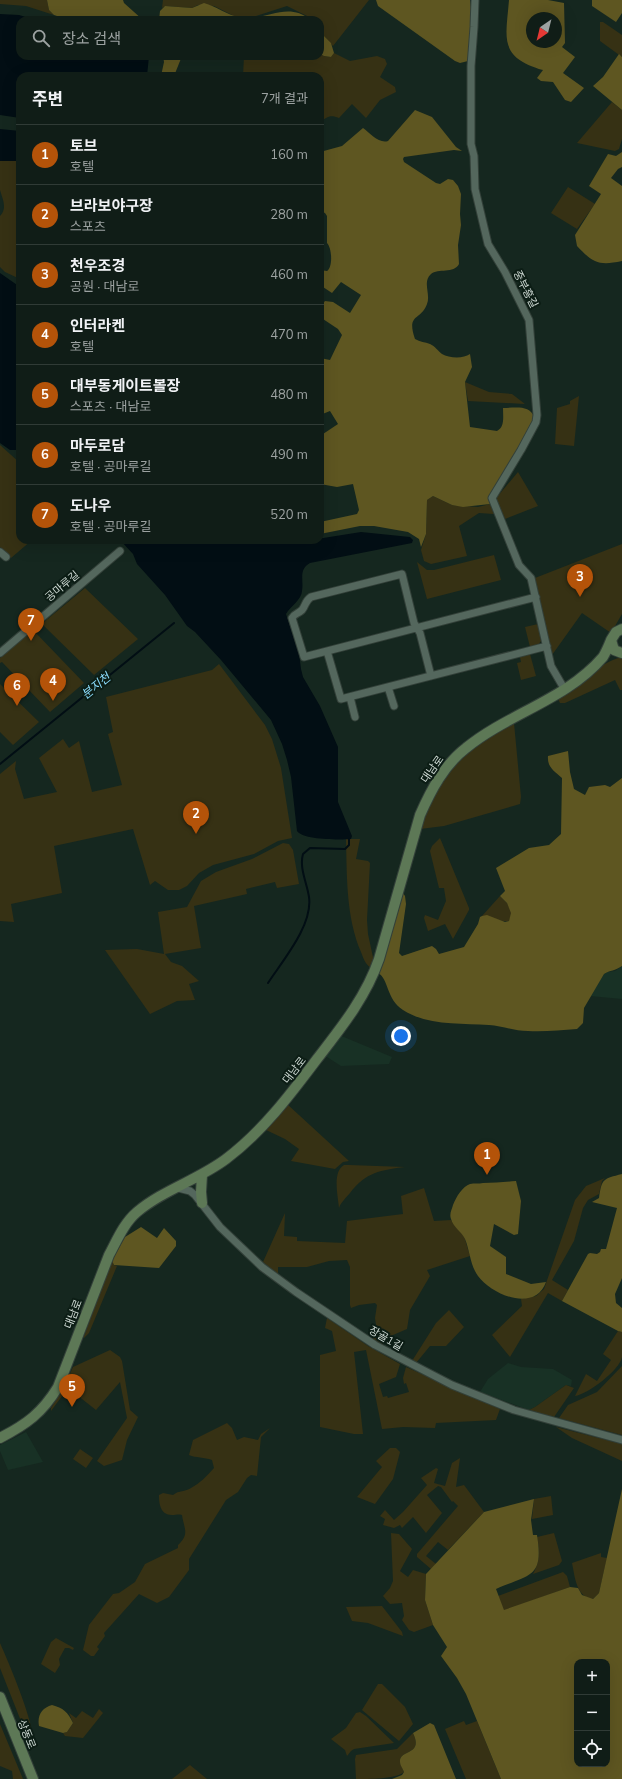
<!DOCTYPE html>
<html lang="ko">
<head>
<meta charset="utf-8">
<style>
	:root { --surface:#101d17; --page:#192620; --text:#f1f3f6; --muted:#9ca2a1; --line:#303b36; --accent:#b45309 }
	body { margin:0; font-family:"Nunito Sans","Noto Sans KR",sans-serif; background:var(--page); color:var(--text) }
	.controls { position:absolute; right:12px; bottom:12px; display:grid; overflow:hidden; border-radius:8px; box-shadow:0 4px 16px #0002 }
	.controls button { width:36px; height:36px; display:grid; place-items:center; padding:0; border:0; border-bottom:1px solid var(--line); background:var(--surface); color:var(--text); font:20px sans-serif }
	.compass { position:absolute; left:526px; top:12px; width:36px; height:36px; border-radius:50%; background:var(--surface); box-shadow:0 4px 16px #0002; rotate:215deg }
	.you { position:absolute; left:401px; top:1036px; width:14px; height:14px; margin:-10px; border:3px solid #fff; border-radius:50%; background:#1a73e8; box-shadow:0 0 0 6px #1a73e833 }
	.badge { display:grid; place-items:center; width:26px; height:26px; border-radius:50%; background:var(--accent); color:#fff; font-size:13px; font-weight:700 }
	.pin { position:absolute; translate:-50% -33px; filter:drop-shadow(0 1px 2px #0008) }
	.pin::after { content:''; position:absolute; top:21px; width:14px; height:12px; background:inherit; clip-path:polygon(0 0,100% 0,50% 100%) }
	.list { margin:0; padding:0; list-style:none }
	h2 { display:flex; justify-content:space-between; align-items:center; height:52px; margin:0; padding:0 16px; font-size:17px }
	h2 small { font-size:13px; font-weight:400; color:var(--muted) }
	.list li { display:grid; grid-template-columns:26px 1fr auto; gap:12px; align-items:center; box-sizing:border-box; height:60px; padding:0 16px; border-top:1px solid var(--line) }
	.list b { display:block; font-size:15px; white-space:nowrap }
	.list p { margin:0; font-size:13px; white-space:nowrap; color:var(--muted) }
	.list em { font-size:13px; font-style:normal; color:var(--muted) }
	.icon { flex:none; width:22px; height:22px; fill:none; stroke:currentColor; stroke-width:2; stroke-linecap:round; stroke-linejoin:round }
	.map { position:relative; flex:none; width:622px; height:1779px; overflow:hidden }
	.search { position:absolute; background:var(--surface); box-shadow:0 4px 16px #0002; left:16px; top:16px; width:308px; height:44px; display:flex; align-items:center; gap:10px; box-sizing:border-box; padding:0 14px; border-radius:12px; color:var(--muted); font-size:15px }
	.panel { position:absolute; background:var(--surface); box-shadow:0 4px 16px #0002; left:16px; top:72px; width:308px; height:472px; border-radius:12px }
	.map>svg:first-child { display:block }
</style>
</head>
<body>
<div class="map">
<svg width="622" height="1779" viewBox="0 0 622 1779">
	<rect width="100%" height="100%" fill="#15271f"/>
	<!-- built -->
	<path fill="#183125" d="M622 966V999L590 996 604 974 607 972 615 971Z
		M339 1035 392 1057 389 1064 341 1066 324 1055Z
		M508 1363 521 1367 553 1369 572 1380 571 1386 566 1385 535 1407 529 1410 480 1392 488 1379Z
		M26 1432 43 1462 8 1470 0 1451V1445Z"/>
	<!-- green -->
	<path fill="#363114" d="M0 0H47L49 10 54 15 26 6 0 4Z
		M163 0H369L333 46 320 32V20H311L307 16 287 6 256 16 247 17 234 16 214 6 198 5 192 8 165 6 162 8Z
		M600 22H603L622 35V57L600 41Z
		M334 53 350 61 377 56 385 59 387 64 380 77 395 87 396 92 380 100 366 118 352 104 339 118C330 114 327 117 320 122V76H243L244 56H320V54L324 56 331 57Z
		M612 102 622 110V139L619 149 615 151 577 143Z
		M0 161H20V279L5 272 0 267V216C8 208 2 198 0 190 0 181 0 170 0 161Z
		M568 187 595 204 577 229 551 213Z
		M465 382 489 392 512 394 525 404 468 401Z
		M579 396 574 446 555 444 557 408 570 404V401Z
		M0 445 20 463V540H32L11 558 0 547Z
		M518 472 538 506 505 519 497 501V497Z
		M433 496 452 505 478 507 490 504 494 514 479 513 459 526 467 556 431 564 424 561 421 550 426 534 427 500Z
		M622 544V614L611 633 582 613 552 655 535 578Z
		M494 555 501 580 427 599 417 562 427 570H434Z
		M85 588 138 639 94 675 43 625 44 622Z
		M538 624 541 641 538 645 530 647 525 627Z
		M34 629H39L35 632 84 683 50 712 2 662 0 663V658Z
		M530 654 536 676 521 680 517 663 521 662 520 657Z
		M622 657V690H620L615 680 565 703H560L558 699C579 685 597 663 622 657Z
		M219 664 265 725 272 739 281 768 292 838 278 841 254 854 213 865 199 873 187 886 179 890H168L155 881 150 885 133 829 54 846 62 893 11 904 14 922 0 921V774L16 761 15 769 24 799 57 792 39 758 63 739 69 748 79 741 92 792 122 785 108 734 113 732 106 697 212 670Z
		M0 684 39 722 13 745 0 732Z
		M514 723 521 797 520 804 444 826 420 829 425 808 442 778 471 748Z
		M440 838 469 908V910L453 939 445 924 428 931 424 918 425 915 438 920 446 901 444 888H439L430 851 432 846Z
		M346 839H360L356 859 368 861 370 863 367 920 368 934 374 962 370 967C365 964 363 957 361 952 346 917 347 877 346 839Z
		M283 843 289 844 293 850 299 884 277 888 275 882 246 889 247 894 194 906 201 948 165 954 171 962 182 966 199 981 189 984 195 1000 177 1001 150 1014 105 950 137 949 164 954 158 912 187 907 201 881 216 872 252 859Z
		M500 896 507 903 512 913 509 921C500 923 491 915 482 916Z
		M287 1104 349 1161 343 1162 335 1169 291 1161 299 1149 285 1139 264 1129Z
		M344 1165H349L405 1167C381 1170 366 1172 350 1193 346 1198 341 1202 339 1208 338 1196 332 1172 344 1165Z
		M605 1178 602 1181 599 1194 588 1200 583 1208 574 1241 552 1280 568 1290 562 1301 548 1293 510 1357 492 1335 522 1306 521 1299 536 1296 544 1289 575 1200 586 1186Z
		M424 1188 434 1221 451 1220 464 1236 470 1256 427 1270 430 1276 410 1310 407 1329 386 1338 383 1345 372 1339 377 1331 375 1318 377 1305 375 1303 359 1305 351 1308 350 1305V1267L347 1260 329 1261 307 1267H278V1274L263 1262 285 1213 284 1236 297 1237V1241L345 1243 347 1221 403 1214 401 1196Z
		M112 1261 114 1265 117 1266 89 1333 84 1338V1336Z
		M449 1310 464 1327 446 1346H430L416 1363 412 1361 436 1323Z
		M327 1318 368 1346 400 1364 396 1377 379 1384 383 1397 387 1396 388 1398 409 1392 406 1383 404 1384 403 1378 406 1367 500 1409 496 1420 436 1423 435 1428 403 1427 382 1429 366 1350 354 1352 363 1434H354L320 1427V1355L336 1351 332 1331 325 1328Z
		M618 1331 622 1332C622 1340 622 1349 622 1357 620 1370 588 1394 575 1396L586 1374 597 1381 611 1360 603 1354Z
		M110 1350 120 1357 122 1361 130 1410 138 1417 127 1440 122 1460 104 1466 97 1461 127 1418 120 1382 96 1410 68 1388 51 1411V1408L63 1389 73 1367Z
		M622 1366V1435L559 1418 568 1405 597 1392Z
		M566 1385 574 1388 554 1417 529 1410 535 1407Z
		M227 1423 232 1428 237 1440 244 1437 258 1440 261 1434 270 1428 261 1437 257 1476 251 1475 247 1478 238 1492 226 1500 189 1559V1570L169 1597 157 1603 139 1594 104 1633 105 1636 97 1647 99 1649 94 1656H91L83 1650 89 1625 113 1594 119 1593 135 1582 145 1564 178 1548V1545C190 1534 184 1529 182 1515 178 1514 176 1515 172 1515 160 1515 159 1503 159 1495L163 1493 173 1495C179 1490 185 1492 191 1488 200 1483 207 1476 214 1468L212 1460C204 1457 196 1458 189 1455L193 1440Z
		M556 1427 622 1444V1461L572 1438Z
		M390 1448H396L400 1452 393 1479 375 1504 357 1497 382 1467 376 1461Z
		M80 1449 93 1458 86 1468 73 1459Z
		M460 1458 456 1487 464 1485 484 1512 448 1550 438 1542 426 1556 436 1564 431 1569 417 1557V1554L458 1506 453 1501 452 1502 441 1487 438 1486 427 1495 442 1513 426 1533 413 1517 402 1528 400 1525 394 1528 383 1525 385 1519 380 1516 385 1510 394 1520 403 1512 427 1485 421 1478 436 1468 438 1469 434 1483 445 1486 452 1463Z
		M551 1496 553 1515 532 1519 534 1499Z
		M391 1533 399 1534 412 1549 400 1571 408 1577 413 1570 426 1574 425 1600 433 1625 414 1632 409 1630 402 1620 404 1616 402 1603 390 1604 383 1596 390 1588 393 1581Z
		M554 1533 562 1561 559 1565 533 1574C540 1561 540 1551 537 1537Z
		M601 1553V1557L607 1558 599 1593 593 1599C576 1597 575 1577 572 1563Z
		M563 1572 567 1576 570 1587 504 1611 498 1596Z
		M382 1606 402 1632 403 1636 368 1623 352 1621 346 1607Z
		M56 1638 74 1648 73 1650 69 1648H65L59 1659 60 1665 55 1673 41 1664 51 1642Z
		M0 1643C7 1659 41 1736 32 1749L0 1668Z
		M378 1684H382L405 1707 413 1724 399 1741 362 1710Z
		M99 1709 103 1713 83 1738 65 1736 63 1733 67 1732 73 1723 69 1713 76 1718 82 1711 93 1718Z
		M360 1712 366 1716 394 1743 354 1749 351 1751 347 1756 345 1750 331 1739 346 1728 356 1713Z
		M464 1721 466 1725 477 1721 501 1779H466L445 1729Z
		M0 1724 23 1779H13L12 1771 0 1766Z
		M413 1733C424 1756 399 1749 400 1762 401 1765 403 1769 404 1772 397 1779 368 1779 356 1779L355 1759 356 1755 397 1749Z
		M190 1765 207 1779H172Z"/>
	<!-- forest -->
	<path fill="#5e5621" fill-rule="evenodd" d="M47 0H123L124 3 143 20H69L54 15 49 10Z
		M376 0H470L472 17 468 61 460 63 455 61 378 6Z
		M509 0H548L564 3 565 43 562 47 575 57 563 73 584 88 571 102 565 100 553 82 541 81 537 78 543 70C498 57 506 38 509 0ZM532 18H556V42H532Z
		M592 0H622V13L616 22 592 6Z
		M204 3C216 6 227 15 239 17 267 22 286 0 311 20H159L160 11 165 6 192 8Z
		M320 32 331 43 334 53 331 57 324 56 320 54Z
		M619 54 622 57V110L593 86 603 77Z
		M163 56H182L174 76H161L164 62Z
		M415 110 432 117 456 147 462 151 454 150 404 157 403 159 404 162 436 183 440 184 448 179 453 180 458 186 461 194 460 214 461 225 458 245 459 264C454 274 438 268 431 274 422 282 431 294 427 304 421 321 406 313 415 339 420 342 425 342 430 344 435 346 438 351 442 354 449 358 463 359 470 354L472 367 465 382 470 427 497 431C505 427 503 417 503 408 513 408 530 404 534 417L532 424 489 500 490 504 463 507 452 505 433 496 427 500 426 534 421 547 419 539 408 532 374 526H360L320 534V522L357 514 359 510 353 484 337 487 320 484V436L338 424 330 411 320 415V358L330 360 342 335 338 329 320 317V307L325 301 333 302 350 313 361 295 341 282 332 293 320 285V270L327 271C333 267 332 248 327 243V216L325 213 320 211V152L342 146 363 128C370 133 379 144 388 141Z
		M622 152V167L618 169 611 178 622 186V261C599 266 593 263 577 246L575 235 601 194 589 186 608 154 616 156Z
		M568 751 570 772 574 789 585 795 589 787 605 785 610 787 622 778V966C615 971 610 970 604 974L584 1008 583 1023 577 1029C561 1030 544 1032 528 1031 515 1031 502 1026 489 1025 460 1023 428 1026 403 1010 386 999 389 979 378 973L401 890 405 896 406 904 399 953 402 956 432 946 436 949 439 954 464 947 478 924 480 917 482 916 487 915 505 922 509 921 511 913 507 903 500 896 505 891 496 868 529 848 549 845 561 834 562 778C554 771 547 767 548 756Z
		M622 1174V1278L615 1294 616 1303 622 1308V1332L618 1331 562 1301 588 1254 590 1253 597 1254 600 1252 601 1249H606L617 1208 592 1202 599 1198C602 1178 603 1179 622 1174Z
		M516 1181 521 1201 518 1234 514 1235 494 1224 490 1246 506 1257V1274L531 1284 546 1282C535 1313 492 1295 478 1276 470 1265 470 1251 465 1239 462 1232 453 1227 451 1219 449 1214 452 1209 453 1205 456 1197 463 1186 470 1184 474 1183 479 1184 483 1183 494 1183 505 1182 516 1181Z
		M141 1227 157 1238 164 1228 176 1241V1246L159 1268 114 1265 112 1261 125 1237Z
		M622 1489V1779H501L466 1694 457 1678 441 1656 447 1647 433 1625 425 1600 426 1574 484 1512 534 1499 531 1520 533 1535H537C544 1578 530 1574 496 1589L504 1610 570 1587 578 1588 582 1595 593 1599 599 1593ZM577 1662H607V1764H577Z
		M52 1705C63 1708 68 1712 73 1723L67 1732 63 1733 39 1726C37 1715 42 1708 52 1705Z
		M430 1723 434 1725 456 1779H392L402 1775 404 1772C403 1769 400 1765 400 1762 399 1749 424 1756 413 1733Z"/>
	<!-- water -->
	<path fill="#020e14" d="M0 14 19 15 36 20H20V56H149L147 76H20V118L0 115Z
		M0 129 20 131V161H0Z
		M0 273 20 287V450H10L0 443Z
		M361 532 410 537 413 540 412 543 310 563C298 570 304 580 302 591 302 599 290 607 286 614L299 653 301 669 303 677 320 706 338 747V802L352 836 351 839C340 840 303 840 297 831L291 777 287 760 282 744 271 720 221 660 195 632 187 626 165 595 137 564 133 554 120 540H282L298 542Z"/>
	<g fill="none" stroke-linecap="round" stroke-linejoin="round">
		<!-- stream -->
		<path stroke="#020e14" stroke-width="2" d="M0 764 174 623
			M268 983C283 960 313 925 309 897 307 883 299 868 303 854L310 848 345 849 349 845V839"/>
		<!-- street casing -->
		<g stroke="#334039" stroke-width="9">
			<path id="street" d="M475 0 474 27 471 66V144L474 156 475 189 488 244 505 272 529 320 537 415 536 422 521 450 492 498 519 565 531 578 551 666 565 690
				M0 552 6 557
				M327 651 341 699 547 646
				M0 653 120 551
				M431 676 420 633 414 623 402 574 311 597C305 601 306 605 302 610 298 614 295 613 292 618L304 657C382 637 459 617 536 597
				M388 687 394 706
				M350 697 355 717
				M178 1188 190 1191 195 1195 220 1227 262 1267 296 1292 375 1345 452 1385 514 1410 622 1440"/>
		</g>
		<!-- secondary casing -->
		<g stroke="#334039" stroke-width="12">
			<path id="secondary" d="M622 629 616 632 611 640 614 650 622 653
				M202 1203 201 1192 202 1175
				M0 1438C27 1424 42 1413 58 1387L109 1255C117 1240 124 1223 137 1212 163 1190 198 1180 226 1159 262 1132 290 1095 317 1059 341 1028 366 997 379 959L420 815C431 790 444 765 466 748 509 713 566 700 603 657 606 652 609 645 611 640
				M0 1697 33 1779"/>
		</g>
		<!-- street -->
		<use href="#street" stroke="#54675d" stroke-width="7"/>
		<!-- secondary -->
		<use href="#secondary" stroke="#5d7856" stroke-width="10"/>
	</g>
	<g text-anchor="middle" stroke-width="4" stroke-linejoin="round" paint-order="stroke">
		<!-- street labels -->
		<g font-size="11" fill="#ced9d3" stroke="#0c1d15">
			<text transform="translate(526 289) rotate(63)" y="4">중부흥길</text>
			<text transform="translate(62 586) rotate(-40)" y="4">공마루길</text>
			<text transform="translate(432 769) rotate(-55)" y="4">대남로</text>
			<text transform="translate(294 1070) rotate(-52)" y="4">대남로</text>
			<text transform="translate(73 1314) rotate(-69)" y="4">대남로</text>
			<text transform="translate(386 1338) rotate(30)" y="4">장골1길</text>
			<text transform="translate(27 1734) rotate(68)" y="4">상동로</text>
		</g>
		<!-- water labels -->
		<g font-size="12" font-style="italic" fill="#8bdcfc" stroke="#0c1d15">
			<text transform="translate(96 686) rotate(-39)" y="4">분지천</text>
		</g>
	</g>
</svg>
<div class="controls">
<button>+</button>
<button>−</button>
<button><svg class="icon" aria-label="locate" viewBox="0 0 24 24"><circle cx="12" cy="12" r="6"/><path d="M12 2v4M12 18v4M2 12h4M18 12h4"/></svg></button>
</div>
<svg class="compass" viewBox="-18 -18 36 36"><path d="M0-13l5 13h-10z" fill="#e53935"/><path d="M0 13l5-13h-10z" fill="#9ca2a1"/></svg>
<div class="you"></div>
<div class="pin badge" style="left:487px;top:1175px">1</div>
<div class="pin badge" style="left:196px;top:834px">2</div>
<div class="pin badge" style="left:580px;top:597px">3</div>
<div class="pin badge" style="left:53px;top:701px">4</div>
<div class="pin badge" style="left:72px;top:1407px">5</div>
<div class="pin badge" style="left:17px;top:706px">6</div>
<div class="pin badge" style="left:31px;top:641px">7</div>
<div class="search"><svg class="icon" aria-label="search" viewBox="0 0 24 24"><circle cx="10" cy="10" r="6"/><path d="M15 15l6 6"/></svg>장소 검색</div>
<section class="panel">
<h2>주변<small>7개 결과</small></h2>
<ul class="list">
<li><span class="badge">1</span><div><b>토브</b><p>호텔</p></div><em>160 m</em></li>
<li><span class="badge">2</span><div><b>브라보야구장</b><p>스포츠</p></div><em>280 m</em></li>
<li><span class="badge">3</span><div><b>천우조경</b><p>공원 · 대남로</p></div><em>460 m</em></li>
<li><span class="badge">4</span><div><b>인터라켄</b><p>호텔</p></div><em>470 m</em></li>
<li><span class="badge">5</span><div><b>대부동게이트볼장</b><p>스포츠 · 대남로</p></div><em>480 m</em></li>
<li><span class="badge">6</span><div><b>마두로담</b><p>호텔 · 공마루길</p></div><em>490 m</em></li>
<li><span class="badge">7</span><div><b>도나우</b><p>호텔 · 공마루길</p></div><em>520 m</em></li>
</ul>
</section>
</div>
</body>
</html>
